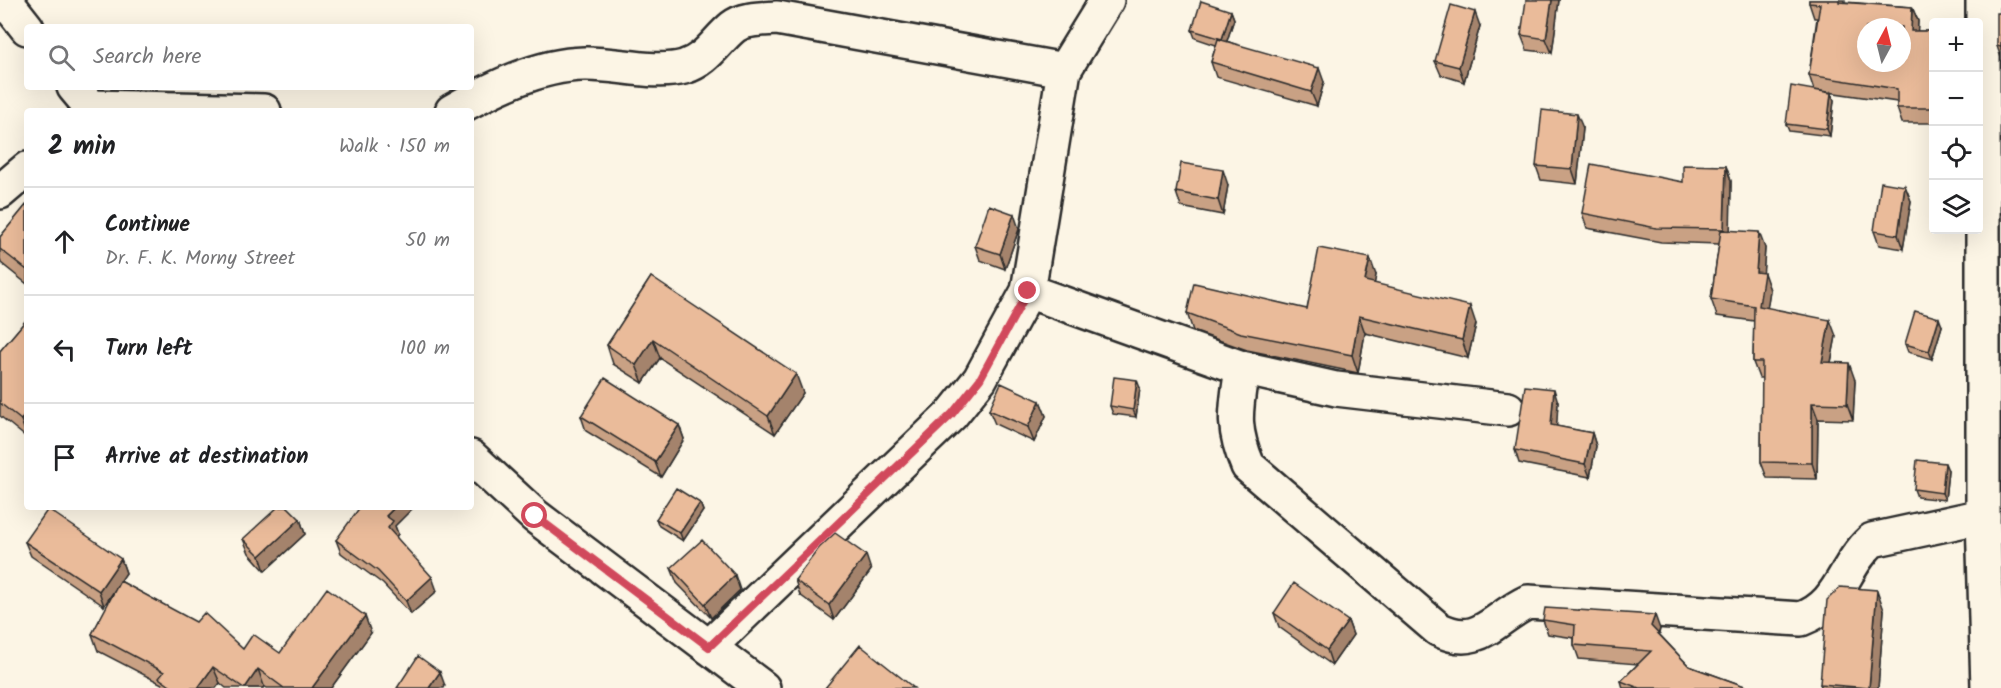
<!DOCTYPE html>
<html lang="en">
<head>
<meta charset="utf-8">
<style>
	:root { --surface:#fff; --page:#f2f2f2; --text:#202124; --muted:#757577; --line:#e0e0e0 }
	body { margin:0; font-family:Kalam,sans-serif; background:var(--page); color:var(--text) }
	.controls { position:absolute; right:18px; top:18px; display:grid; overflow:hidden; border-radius:6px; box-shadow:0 6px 24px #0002 }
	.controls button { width:54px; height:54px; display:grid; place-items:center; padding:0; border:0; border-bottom:2px solid var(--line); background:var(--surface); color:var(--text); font:30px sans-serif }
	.compass { position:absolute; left:1857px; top:18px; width:54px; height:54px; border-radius:50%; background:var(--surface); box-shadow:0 6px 24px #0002; rotate:7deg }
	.stop { position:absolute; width:18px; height:18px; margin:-14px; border:4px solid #d1495b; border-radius:50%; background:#fff }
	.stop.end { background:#d1495b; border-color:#fff; box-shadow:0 2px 6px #0008 }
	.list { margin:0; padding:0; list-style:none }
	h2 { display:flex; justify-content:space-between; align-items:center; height:78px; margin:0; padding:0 24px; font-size:26px }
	h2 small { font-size:20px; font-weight:400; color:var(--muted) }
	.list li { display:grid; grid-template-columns:39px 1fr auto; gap:18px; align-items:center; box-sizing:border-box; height:108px; padding:0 24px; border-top:2px solid var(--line) }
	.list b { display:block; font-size:22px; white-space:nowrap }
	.list p { margin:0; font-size:20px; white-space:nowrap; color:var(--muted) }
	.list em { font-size:20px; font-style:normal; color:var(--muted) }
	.icon { flex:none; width:33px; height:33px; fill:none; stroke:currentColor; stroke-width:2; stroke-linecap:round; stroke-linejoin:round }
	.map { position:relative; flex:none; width:2001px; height:688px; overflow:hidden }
	.search { position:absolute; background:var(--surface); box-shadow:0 6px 24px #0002; left:24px; top:24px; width:450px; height:66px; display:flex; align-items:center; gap:15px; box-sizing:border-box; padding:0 21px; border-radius:6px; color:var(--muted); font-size:22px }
	.panel { position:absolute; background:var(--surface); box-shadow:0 6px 24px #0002; left:24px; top:108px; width:450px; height:402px; border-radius:6px }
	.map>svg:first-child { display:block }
</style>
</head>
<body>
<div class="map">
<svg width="2001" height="688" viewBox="0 0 2001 688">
	<rect width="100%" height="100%" fill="#fcf5e5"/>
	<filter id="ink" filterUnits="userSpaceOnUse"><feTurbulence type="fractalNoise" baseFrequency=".0167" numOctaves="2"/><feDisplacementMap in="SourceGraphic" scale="12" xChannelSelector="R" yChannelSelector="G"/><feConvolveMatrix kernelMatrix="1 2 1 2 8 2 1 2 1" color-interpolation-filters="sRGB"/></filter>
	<g filter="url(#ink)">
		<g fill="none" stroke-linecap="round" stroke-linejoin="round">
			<!-- minor casing -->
			<g stroke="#2b2b2b" stroke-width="38">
				<path id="minor" d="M86 111 90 107 264 111
					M452 111C491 89 538 65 584 64 616 63 654 75 684 67 707 60 716 41 733 27 744 18 763 19 777 18L1064 70
					M0 192 27 169
					M1028 291 1242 368 1336 389 1508 409
					M1242 368C1236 410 1231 426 1248 466L1438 629C1479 650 1493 618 1528 602L1801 619C1842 604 1842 567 1872 540L1983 516
					M709 647 952 414 980 379 1028 291 1064 70 1107 0"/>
			</g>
			<!-- tertiary casing -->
			<g stroke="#2b2b2b" stroke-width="38">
				<path id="tertiary" d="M5 0 27 28
					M1983 0V516L1988 688
					M74 87 94 111
					M471 457 535 516 763 688"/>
			</g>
			<!-- minor -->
			<use href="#minor" stroke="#fcf5e5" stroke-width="33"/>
			<!-- tertiary -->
			<use href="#tertiary" stroke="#fcf5e5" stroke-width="33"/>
		</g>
		<!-- wall -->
		<path fill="#c9a184" stroke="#2b2b2b" stroke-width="1.5" d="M1559 0 1552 53 1527 50 1521 35Z
			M1809 0H1845V2L1912 7 1918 21 1917 31H1934V123H1902L1897 108V102L1814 90 1809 75 1817 18H1814L1809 3Z
			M1231 11 1234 19 1227 41 1324 82 1317 106 1216 77 1211 62 1216 45 1195 38 1192 30Z
			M2001 13V58L1997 46Z
			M1480 26 1464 82 1441 75 1435 61Z
			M1831 93 1834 100 1830 136 1789 131 1786 124Z
			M1583 128 1577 184 1541 180 1536 166Z
			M1726 166 1731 181 1730 230 1765 248 1763 273 1770 290 1767 308 1836 336 1831 362 1855 380 1853 420 1818 419 1817 479 1767 478 1761 462 1762 378H1759L1753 362 1754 321 1717 316 1711 299 1719 244 1661 242 1587 228 1582 213 1683 182Z
			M1228 185 1223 215 1181 207 1176 192Z
			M1905 186 1911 201 1903 249 1879 245 1874 231Z
			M27 204V284L1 263 0 259V237Z
			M1019 229 1005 269 980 260 975 246Z
			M1376 275 1374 283 1476 324 1468 358 1365 333 1358 373 1247 350 1193 331 1187 313 1307 309Z
			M651 277 803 393 775 434 660 358 643 383 613 364 607 345Z
			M27 319V438L0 416V351Z
			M1942 326 1932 359 1908 352 1905 344Z
			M1140 388 1136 417 1113 414 1110 406Z
			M1040 401 1046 416 1034 442 995 424 989 410Z
			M1558 402 1556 426 1592 433 1596 446 1590 477 1519 463 1515 450Z
			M581 416 679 425 684 439 661 477 586 431Z
			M1948 470 1945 500 1917 497 1914 489Z
			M700 503 703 511 683 541 659 526 656 519Z
			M300 519 305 534 265 571 249 553 243 539Z
			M395 526 398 534 396 537 437 591 411 614 383 584 341 553 336 540Z
			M25 542 121 559 126 573 120 581 243 649 280 653 371 633 331 688H267L264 686 263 688H226L220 683 216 688H163L162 684 98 651 92 634 118 586 104 606 31 556Z
			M671 568 740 590 711 618 677 583Z
			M871 570 834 620 800 595 795 580Z
			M1884 610 1878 688H1822L1820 684Z
			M1274 613 1348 621 1353 635 1332 665 1279 627Z
			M1543 620 1660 629 1659 634 1689 666 1750 688H1623L1621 681 1638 664 1579 659 1574 645V638L1548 634Z"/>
		<!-- shaded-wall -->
		<path fill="#a4836c" stroke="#2b2b2b" stroke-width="1.5" d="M1552 0H1559L1552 53 1546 39Z
			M1912 7 1918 21 1917 45 1911 31Z
			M1231 11 1234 19 1225 47 1222 39Z
			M1475 12 1480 26 1464 82 1459 67Z
			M1319 68 1324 82 1317 106 1311 92Z
			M1831 93 1834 100 1830 136 1827 129Z
			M1577 114 1583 128 1577 184 1572 169Z
			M1726 166 1731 181 1730 244 1724 229Z
			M1223 170 1228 185 1223 215 1218 200Z
			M1905 186 1911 201 1903 249 1898 235Z
			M1014 214 1019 229 1005 269 1000 254Z
			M1759 232 1765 248 1763 279 1764 273 1770 290 1765 323 1759 306 1756 272Z
			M1370 258 1376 275 1372 298 1365 281Z
			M1470 306 1476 324 1468 358 1462 340Z
			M1359 316 1365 333 1358 373 1352 355Z
			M1939 318 1942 326 1932 359 1929 351Z
			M1830 320 1836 336 1828 378 1822 362Z
			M653 339 660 358 643 383 636 365Z
			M1849 363 1855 380 1853 420 1847 404Z
			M796 374 803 393 775 434 768 416Z
			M1137 380 1140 388 1136 417 1133 410Z
			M1554 389 1558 402 1556 438 1551 425Z
			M1040 401 1046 416 1034 442 1028 427Z
			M1812 403 1818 419 1817 479 1812 463Z
			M27 412V437L21 420Z
			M679 425 684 439 661 477 655 462Z
			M1592 433 1596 446 1590 477 1585 464Z
			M1945 463 1948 470 1945 500 1942 493Z
			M700 503 703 511 683 541 680 533Z
			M395 507H414L395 526 398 534 393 541 388 528 386 516Z
			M300 519 305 534 265 571 260 556Z
			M866 555 871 570 834 620 829 605Z
			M121 559 126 573 104 606 99 591Z
			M735 575 740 590 711 618 705 604Z
			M432 577 437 591 411 614 406 601Z
			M1877 590 1884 610 1878 688H1869Z
			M1655 615 1660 629 1656 640 1651 626Z
			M365 616 371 633 331 688H312Z
			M1348 621 1353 635 1332 665 1327 650Z
			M213 667 220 683 216 688H198Z
			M258 669 264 686 263 688H245Z
			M440 672 445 686 444 688H429Z"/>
		<!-- building -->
		<path fill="#eabb9a" stroke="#2b2b2b" stroke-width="1.5" fill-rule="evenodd" d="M1526 0H1552L1546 39 1521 35Z
			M1809 0H1839V2L1912 7 1911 31H1934V108H1897V89L1809 75 1820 4 1809 3ZM1866 27H1902V63H1866Z
			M1201 1 1231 11 1222 39 1192 30Z
			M1451 5 1475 12 1459 67 1435 61Z
			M1997 13H2001V47L1997 46Z
			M1218 39 1319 68 1311 92 1211 62Z
			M1791 86 1831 93 1827 129 1786 124Z
			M1542 110 1577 114 1572 169 1536 166Z
			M1181 163 1223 170 1218 200 1176 192Z
			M1591 164 1683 182V165L1726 166 1724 229 1656 228 1582 213Z
			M1881 182 1905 186 1898 235 1874 231Z
			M27 204V270L0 249V237Z
			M989 205 1014 214 1000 254 975 246Z
			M1721 230 1759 232 1756 272 1764 273 1759 306 1830 320 1822 362 1849 363 1847 404 1812 403V463L1761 462 1762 362H1753L1754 306 1711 299Z
			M1319 248 1370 258 1365 281 1470 306 1462 340 1359 316 1352 355 1241 333 1187 313 1194 283 1307 309Z
			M651 277 796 374 768 416 653 339 636 365 607 345Z
			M1915 311 1939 318 1929 351 1905 344Z
			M27 319V412L21 420 0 403V351Z
			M1114 377 1137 380 1133 410 1110 406Z
			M605 378 679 425 655 462 581 416Z
			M1001 383 1040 401 1028 427 989 410Z
			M1525 386 1554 389 1551 425 1592 433 1585 464 1515 450Z
			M1917 460 1945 463 1942 493 1914 489Z
			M676 488 700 503 680 533 656 519Z
			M278 507H288L300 519 260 556 243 539Z
			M360 507H395L386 516 393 521 388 528 432 577 406 601 378 571 336 540Z
			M48 509 121 559 99 591 25 542Z
			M835 533 866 555 829 605 795 580 819 548Z
			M702 540 735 575 705 604 671 568Z
			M120 581 196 622 204 613 243 649 253 634 280 653 327 588 365 616 312 688H284L258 669 245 688H244L213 667 198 688H173L159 678 164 672 92 634Z
			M1294 583 1348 621 1327 650 1274 613Z
			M1840 587 1877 590 1869 688 1820 684 1827 600Z
			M1545 608 1655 615 1651 626 1689 666 1750 688H1639L1621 681 1651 651 1574 645 1575 625 1543 620Z
			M860 645 914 688H825Z
			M418 656 440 672 429 688H397Z"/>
	</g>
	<g fill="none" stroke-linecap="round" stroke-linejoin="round" filter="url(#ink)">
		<!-- route -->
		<path stroke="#d1495b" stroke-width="8" d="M535 516 709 647 952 414 980 379 1028 291"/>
	</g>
</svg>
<div class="controls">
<button>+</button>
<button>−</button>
<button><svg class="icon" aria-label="locate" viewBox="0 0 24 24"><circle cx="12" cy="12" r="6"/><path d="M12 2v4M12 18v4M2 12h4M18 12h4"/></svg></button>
<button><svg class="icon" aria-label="layers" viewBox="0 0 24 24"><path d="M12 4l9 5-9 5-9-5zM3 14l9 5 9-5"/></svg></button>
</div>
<svg class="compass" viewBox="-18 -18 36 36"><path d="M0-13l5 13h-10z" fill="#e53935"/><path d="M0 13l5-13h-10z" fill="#757577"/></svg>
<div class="stop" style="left:535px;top:516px"></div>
<div class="stop end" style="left:1028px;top:291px"></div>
<div class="search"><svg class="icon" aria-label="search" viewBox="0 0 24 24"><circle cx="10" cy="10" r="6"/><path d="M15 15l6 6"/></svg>Search here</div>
<section class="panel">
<h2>2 min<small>Walk · 150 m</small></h2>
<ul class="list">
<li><svg class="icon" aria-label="ahead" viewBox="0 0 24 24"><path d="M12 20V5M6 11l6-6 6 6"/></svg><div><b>Continue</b><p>Dr. F. K. Morny Street</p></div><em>50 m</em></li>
<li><svg class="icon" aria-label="left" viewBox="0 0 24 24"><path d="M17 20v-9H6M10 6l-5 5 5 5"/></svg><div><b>Turn left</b></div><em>100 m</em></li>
<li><svg class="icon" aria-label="arrive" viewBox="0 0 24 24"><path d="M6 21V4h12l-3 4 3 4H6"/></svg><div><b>Arrive at destination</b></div></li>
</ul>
</section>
</div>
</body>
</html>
